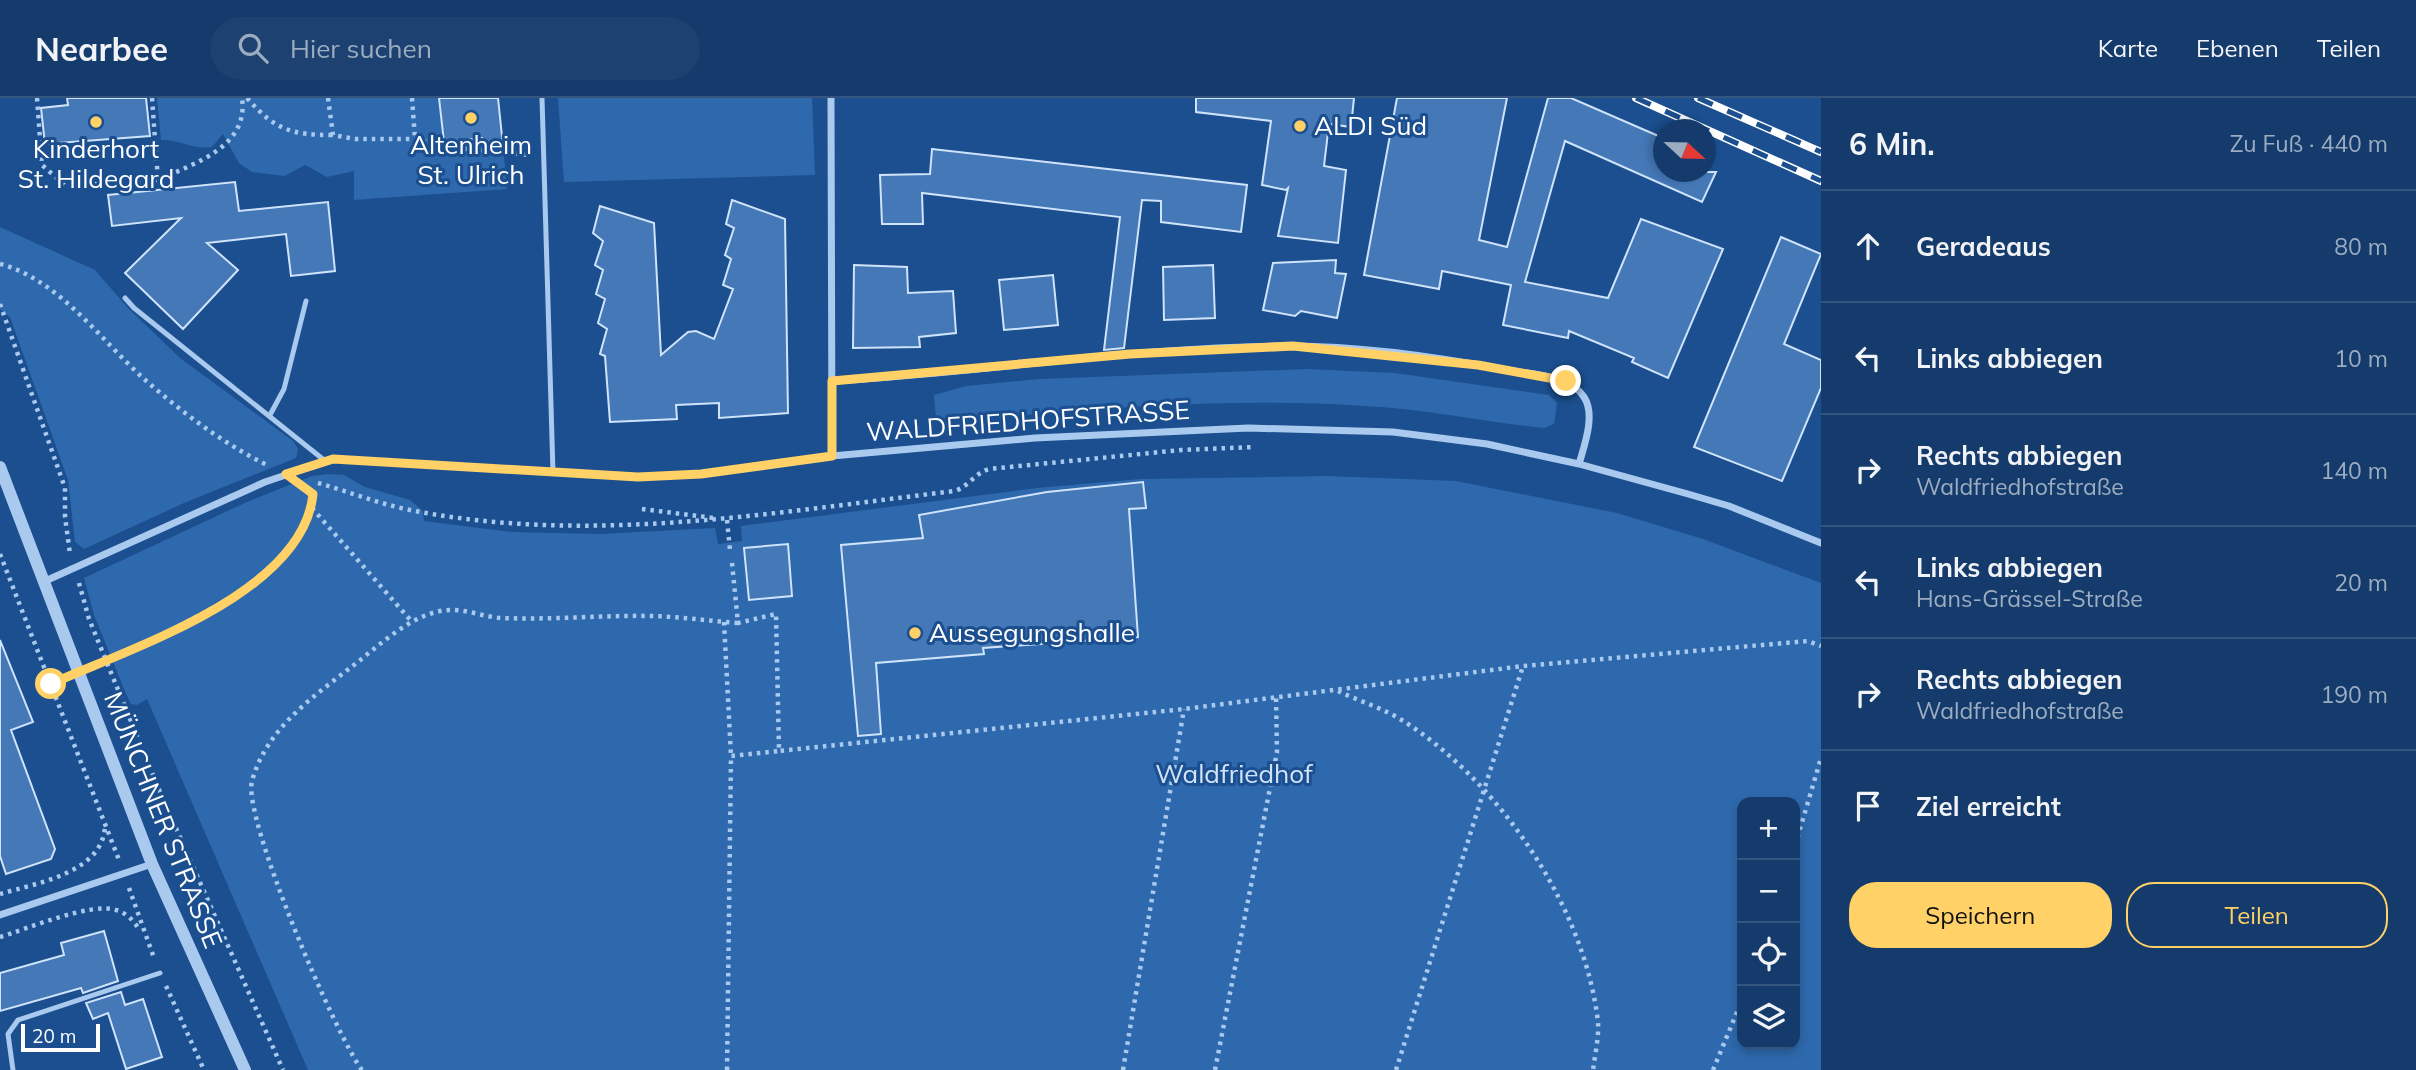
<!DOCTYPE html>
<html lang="de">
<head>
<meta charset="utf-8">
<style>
	:root { --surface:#143b6b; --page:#1d4271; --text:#f1f3f6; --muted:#9dadc1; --line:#33557e; --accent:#ffd166 }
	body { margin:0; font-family:Mulish,sans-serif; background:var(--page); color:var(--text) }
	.controls { position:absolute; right:21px; bottom:21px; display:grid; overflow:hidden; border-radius:14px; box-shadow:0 4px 10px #0003 }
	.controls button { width:63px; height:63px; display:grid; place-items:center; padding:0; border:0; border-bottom:2px solid var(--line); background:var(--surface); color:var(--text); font:35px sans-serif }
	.compass { position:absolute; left:1653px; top:21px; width:63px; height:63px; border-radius:50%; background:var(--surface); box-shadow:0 4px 10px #0003; rotate:112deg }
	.scale { position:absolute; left:21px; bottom:18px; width:79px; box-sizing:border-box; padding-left:7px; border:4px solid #fff; border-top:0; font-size:19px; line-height:24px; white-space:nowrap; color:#fff; -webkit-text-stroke:5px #1b4f8f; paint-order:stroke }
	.stop { position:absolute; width:21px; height:21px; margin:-16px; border:5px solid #ffd166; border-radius:50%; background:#fff }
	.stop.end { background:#ffd166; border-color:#fff; box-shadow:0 2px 7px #0008 }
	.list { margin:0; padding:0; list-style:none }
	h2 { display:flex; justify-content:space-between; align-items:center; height:91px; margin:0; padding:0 28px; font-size:30px }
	h2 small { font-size:23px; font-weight:400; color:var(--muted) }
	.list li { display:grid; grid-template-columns:46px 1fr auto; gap:21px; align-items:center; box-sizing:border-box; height:112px; padding:0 28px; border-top:2px solid var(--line) }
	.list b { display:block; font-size:26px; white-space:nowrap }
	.list p { margin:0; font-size:23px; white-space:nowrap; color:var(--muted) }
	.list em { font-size:23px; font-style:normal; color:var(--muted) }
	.actions { display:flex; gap:14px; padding:21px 28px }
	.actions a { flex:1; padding:16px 0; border:2px solid var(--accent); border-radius:28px; text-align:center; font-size:24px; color:var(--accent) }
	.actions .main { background:var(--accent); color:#111 }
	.icon { flex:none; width:38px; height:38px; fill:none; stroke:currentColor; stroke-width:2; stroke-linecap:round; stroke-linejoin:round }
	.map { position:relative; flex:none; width:1821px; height:972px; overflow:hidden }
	header { display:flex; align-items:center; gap:42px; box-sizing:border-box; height:98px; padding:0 35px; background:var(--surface); border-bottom:2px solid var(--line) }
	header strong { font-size:33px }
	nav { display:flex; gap:38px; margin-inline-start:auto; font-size:24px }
	.search { width:490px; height:63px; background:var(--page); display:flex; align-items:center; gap:18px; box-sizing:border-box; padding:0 24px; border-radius:38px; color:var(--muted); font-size:26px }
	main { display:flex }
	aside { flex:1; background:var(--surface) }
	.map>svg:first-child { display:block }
</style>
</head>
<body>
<header>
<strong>Nearbee</strong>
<div class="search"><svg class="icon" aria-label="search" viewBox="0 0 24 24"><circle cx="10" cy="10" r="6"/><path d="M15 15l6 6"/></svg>Hier suchen</div>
<nav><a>Karte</a><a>Ebenen</a><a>Teilen</a></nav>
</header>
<main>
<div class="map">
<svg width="1821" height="972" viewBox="0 0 1821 972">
	<rect width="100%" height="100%" fill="#1b4f8f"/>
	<!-- green -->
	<path fill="#2e69ad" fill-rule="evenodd" d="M157 0H439L444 44 482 40 484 50 503 48 507 91 354 102V73L327 79 305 67 285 78 252 74 239 65 223 36 212 49C192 52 180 41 161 42Z
		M558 0H812L815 77 564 84Z
		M0 129 95 172 128 210 180 260 293 343 298 351 296 360 184 405 84 451 75 444 68 382 10 219 0 211Z
		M1307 271 1395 275 1549 297 1557 305 1554 326 1544 330C1484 324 1425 311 1364 308 1228 299 1090 311 955 323L936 321 934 297 966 288 1040 281Z
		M328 376 344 377 365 389 410 402 423 413 424 423 512 434 600 436 715 430 718 446 742 443 741 428 1037 390 1141 381 1327 378 1456 383 1617 415 1703 441 1821 485V972H308L147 601 137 607 131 606 126 596 94 517 84 480 249 403 312 378ZM1742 704H1795V946H1742Z"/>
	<!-- building -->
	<path fill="#4478b7" stroke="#cfe3fa" stroke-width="2" d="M67 0H146L150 38 45 46 41 10 68 7Z
		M439 0H498L503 48 484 50 482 40 444 44Z
		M1196 0H1354L1351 29 1329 26 1324 68 1346 72 1338 145 1278 138 1288 90 1286 92 1262 87 1271 23 1196 14Z
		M1397 0H1507L1479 142 1507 149 1548 0H1571L1663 40V74H1716L1702 104 1565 43 1525 184 1608 200 1641 121 1723 151 1668 280 1632 264 1634 260 1569 233 1568 240 1503 227 1511 187 1442 173 1439 191 1364 177Z
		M932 51 1247 87 1241 134 1161 124V103L1142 102 1124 250 1104 252 1120 119 922 95 923 126H882L880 77 930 76Z
		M235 84 239 113 328 104 335 173 291 178 286 136 207 145 238 172 183 231 125 175 181 120 112 128 108 97Z
		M732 102 785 121 788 315 719 320V305L676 307 677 321 610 324 605 258 600 256 607 231 598 225 605 201 596 196 603 172 595 167 603 143 593 135 600 108 654 125 661 257 688 234 696 233 714 241 733 191 723 187 731 161 725 157 734 130 726 126Z
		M1781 139 1821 156 1784 246 1821 262V290L1782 383 1694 349Z
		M1336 162 1335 175 1346 176 1337 220 1301 213 1295 218 1263 212 1273 165Z
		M854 167 907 169 908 195 953 193 956 235 919 239 920 249 853 250Z
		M1213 167 1215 220 1164 222 1163 169Z
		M1053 177 1058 227 1004 232 999 182Z
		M1143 384 1146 410 1129 411 1138 539 983 550 984 556 876 565 881 636 858 638 841 447 923 440 919 417 1047 394Z
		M788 446 792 498 749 502 744 450Z
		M0 542 33 624 11 632 55 751 51 761 6 776 0 758Z
		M104 833 118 883 83 895 81 890 0 913V875L64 857 61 845Z
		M121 894 125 907 143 901 162 959 126 971 108 915 93 921 86 905Z"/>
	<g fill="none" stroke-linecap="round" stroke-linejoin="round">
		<!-- path -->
		<path stroke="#a9c9ee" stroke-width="4.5" stroke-dasharray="3.5 5" stroke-linecap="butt" d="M37 0 42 67 66 88 158 82
			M152 0 158 82C195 65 249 49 242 0
			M247 0C275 32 291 37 333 37
			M328 0 333 37 355 41H415L447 49 530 57
			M412 0 415 41
			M0 166C58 181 100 241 143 280 179 312 222 345 267 367
			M0 206 65 390V419L70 456
			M318 385C350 394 382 407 415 413 595 447 776 414 955 393 969 388 975 375 989 371L1181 352 1255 349
			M312 410 413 525
			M642 411 714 420
			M727 422 730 452
			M0 456 119 762
			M732 465 738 525 776 516 779 653 1184 611 1523 568 1808 543 1821 548
			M79 485 89 521 160 694 283 972
			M724 524 731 658
			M95 568C124 559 150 543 177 529 233 499 306 467 313 396L301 387
			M51 586 64 580
			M1338 593C1359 603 1385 611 1405 624 1501 686 1585 810 1598 924 1599 939 1595 957 1593 972
			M1795 748 1821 660
			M129 790 154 860
			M0 796C36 785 105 775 105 726
			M0 839C27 831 90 804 116 812 127 815 134 823 140 833
			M166 888 204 972
			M362 972C336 938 242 719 252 683 266 632 310 601 350 570 378 549 412 514 449 512 466 511 484 519 501 520 552 522 603 517 654 518 682 519 710 523 738 525
			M727 972 731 658 779 653
			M1123 972 1184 611
			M1215 972 1277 654 1276 599
			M1396 972 1523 568
			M1713 972 1742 902"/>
		<!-- service -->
		<path stroke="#a9c9ee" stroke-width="5" d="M542 0 553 375
			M125 200 134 210 324 362
			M270 317 284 291 306 203
			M13 972 8 936 18 922 160 875"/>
		<!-- minor -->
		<path stroke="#a9c9ee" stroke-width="7" d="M831 0 832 358
			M832 283C985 275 1138 248 1291 248 1362 248 1438 259 1507 272 1532 277 1569 276 1584 299 1596 317 1584 348 1579 366
			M43 484 265 384 333 361 638 379 701 376 832 358 1035 340 1248 330 1393 334 1487 346 1579 366 1688 396 1729 408 1821 445
			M0 817 152 766"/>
		<!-- tertiary -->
		<path stroke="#a9c9ee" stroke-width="12" d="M0 369 152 766 245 972"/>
		<!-- rail casing -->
		<g stroke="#fff" stroke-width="8">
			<path id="rail" d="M1636 0 1821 83
				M1698 0 1821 54"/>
		</g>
		<!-- rail -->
		<use href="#rail" stroke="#1b4f8f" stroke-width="5" stroke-dasharray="16" stroke-linecap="butt"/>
	</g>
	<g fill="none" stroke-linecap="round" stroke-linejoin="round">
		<!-- route -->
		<path stroke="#ffd166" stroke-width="9" d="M51 586C130 550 303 496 313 396L286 376 333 361 638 379 701 376 832 358V283L1130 256 1293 248 1478 267 1566 283"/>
	</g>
	<!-- markers -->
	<g fill="#ffd166" stroke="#1b4f8f" stroke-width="2.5">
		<circle cx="471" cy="20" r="7"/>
		<circle cx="96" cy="24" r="7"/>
		<circle cx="1300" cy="28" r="7"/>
		<circle cx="915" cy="535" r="7"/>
	</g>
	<g text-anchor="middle" stroke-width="6" stroke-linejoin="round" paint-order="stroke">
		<!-- poi labels -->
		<g font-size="26" fill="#fff" stroke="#1b4f8f" text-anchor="start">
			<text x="1314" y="37">ALDI Süd</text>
			<text x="471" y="56" text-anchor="middle">Altenheim<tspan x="471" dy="30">St. Ulrich</tspan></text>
			<text x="96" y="60" text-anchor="middle">Kinderhort<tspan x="96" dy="30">St. Hildegard</tspan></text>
			<text x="929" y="544">Aussegungshalle</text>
		</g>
		<!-- street labels -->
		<g font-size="26" fill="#fff" stroke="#1b4f8f">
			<text transform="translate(1028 323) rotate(-4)" y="9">WALDFRIEDHOFSTRASSE</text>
			<text transform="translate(163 722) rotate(68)" y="9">MÜNCHNER STRASSE</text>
		</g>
		<!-- park labels -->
		<g font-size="26" fill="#cfe3fa" stroke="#1b4f8f">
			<text x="1234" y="685">Waldfriedhof</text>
		</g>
	</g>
</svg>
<div class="controls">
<button>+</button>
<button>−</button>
<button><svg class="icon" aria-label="locate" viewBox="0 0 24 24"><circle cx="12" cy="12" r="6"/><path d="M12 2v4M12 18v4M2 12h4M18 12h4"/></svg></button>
<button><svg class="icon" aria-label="layers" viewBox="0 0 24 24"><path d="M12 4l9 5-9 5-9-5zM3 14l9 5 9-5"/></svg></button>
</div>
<svg class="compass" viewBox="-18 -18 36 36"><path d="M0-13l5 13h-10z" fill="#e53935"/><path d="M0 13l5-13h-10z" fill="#9dadc1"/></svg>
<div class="scale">20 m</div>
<div class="stop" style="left:51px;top:586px"></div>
<div class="stop end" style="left:1566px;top:283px"></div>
</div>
<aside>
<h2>6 Min.<small>Zu Fuß · 440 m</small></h2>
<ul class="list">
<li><svg class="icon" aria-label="ahead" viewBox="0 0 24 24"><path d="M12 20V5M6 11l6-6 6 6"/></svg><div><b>Geradeaus</b></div><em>80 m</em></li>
<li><svg class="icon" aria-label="left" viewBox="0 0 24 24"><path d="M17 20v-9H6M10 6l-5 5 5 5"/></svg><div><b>Links abbiegen</b></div><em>10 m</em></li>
<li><svg class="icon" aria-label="right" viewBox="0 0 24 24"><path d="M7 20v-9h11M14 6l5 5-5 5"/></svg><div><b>Rechts abbiegen</b><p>Waldfriedhofstraße</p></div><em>140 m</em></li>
<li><svg class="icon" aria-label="left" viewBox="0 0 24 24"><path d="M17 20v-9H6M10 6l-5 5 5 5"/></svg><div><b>Links abbiegen</b><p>Hans-Grässel-Straße</p></div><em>20 m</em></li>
<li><svg class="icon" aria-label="right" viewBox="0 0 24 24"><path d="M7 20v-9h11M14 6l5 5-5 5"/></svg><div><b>Rechts abbiegen</b><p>Waldfriedhofstraße</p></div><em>190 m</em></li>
<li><svg class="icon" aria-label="arrive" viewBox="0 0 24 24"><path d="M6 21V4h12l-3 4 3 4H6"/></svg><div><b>Ziel erreicht</b></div></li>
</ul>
<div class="actions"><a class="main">Speichern</a><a>Teilen</a></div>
</aside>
</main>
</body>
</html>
